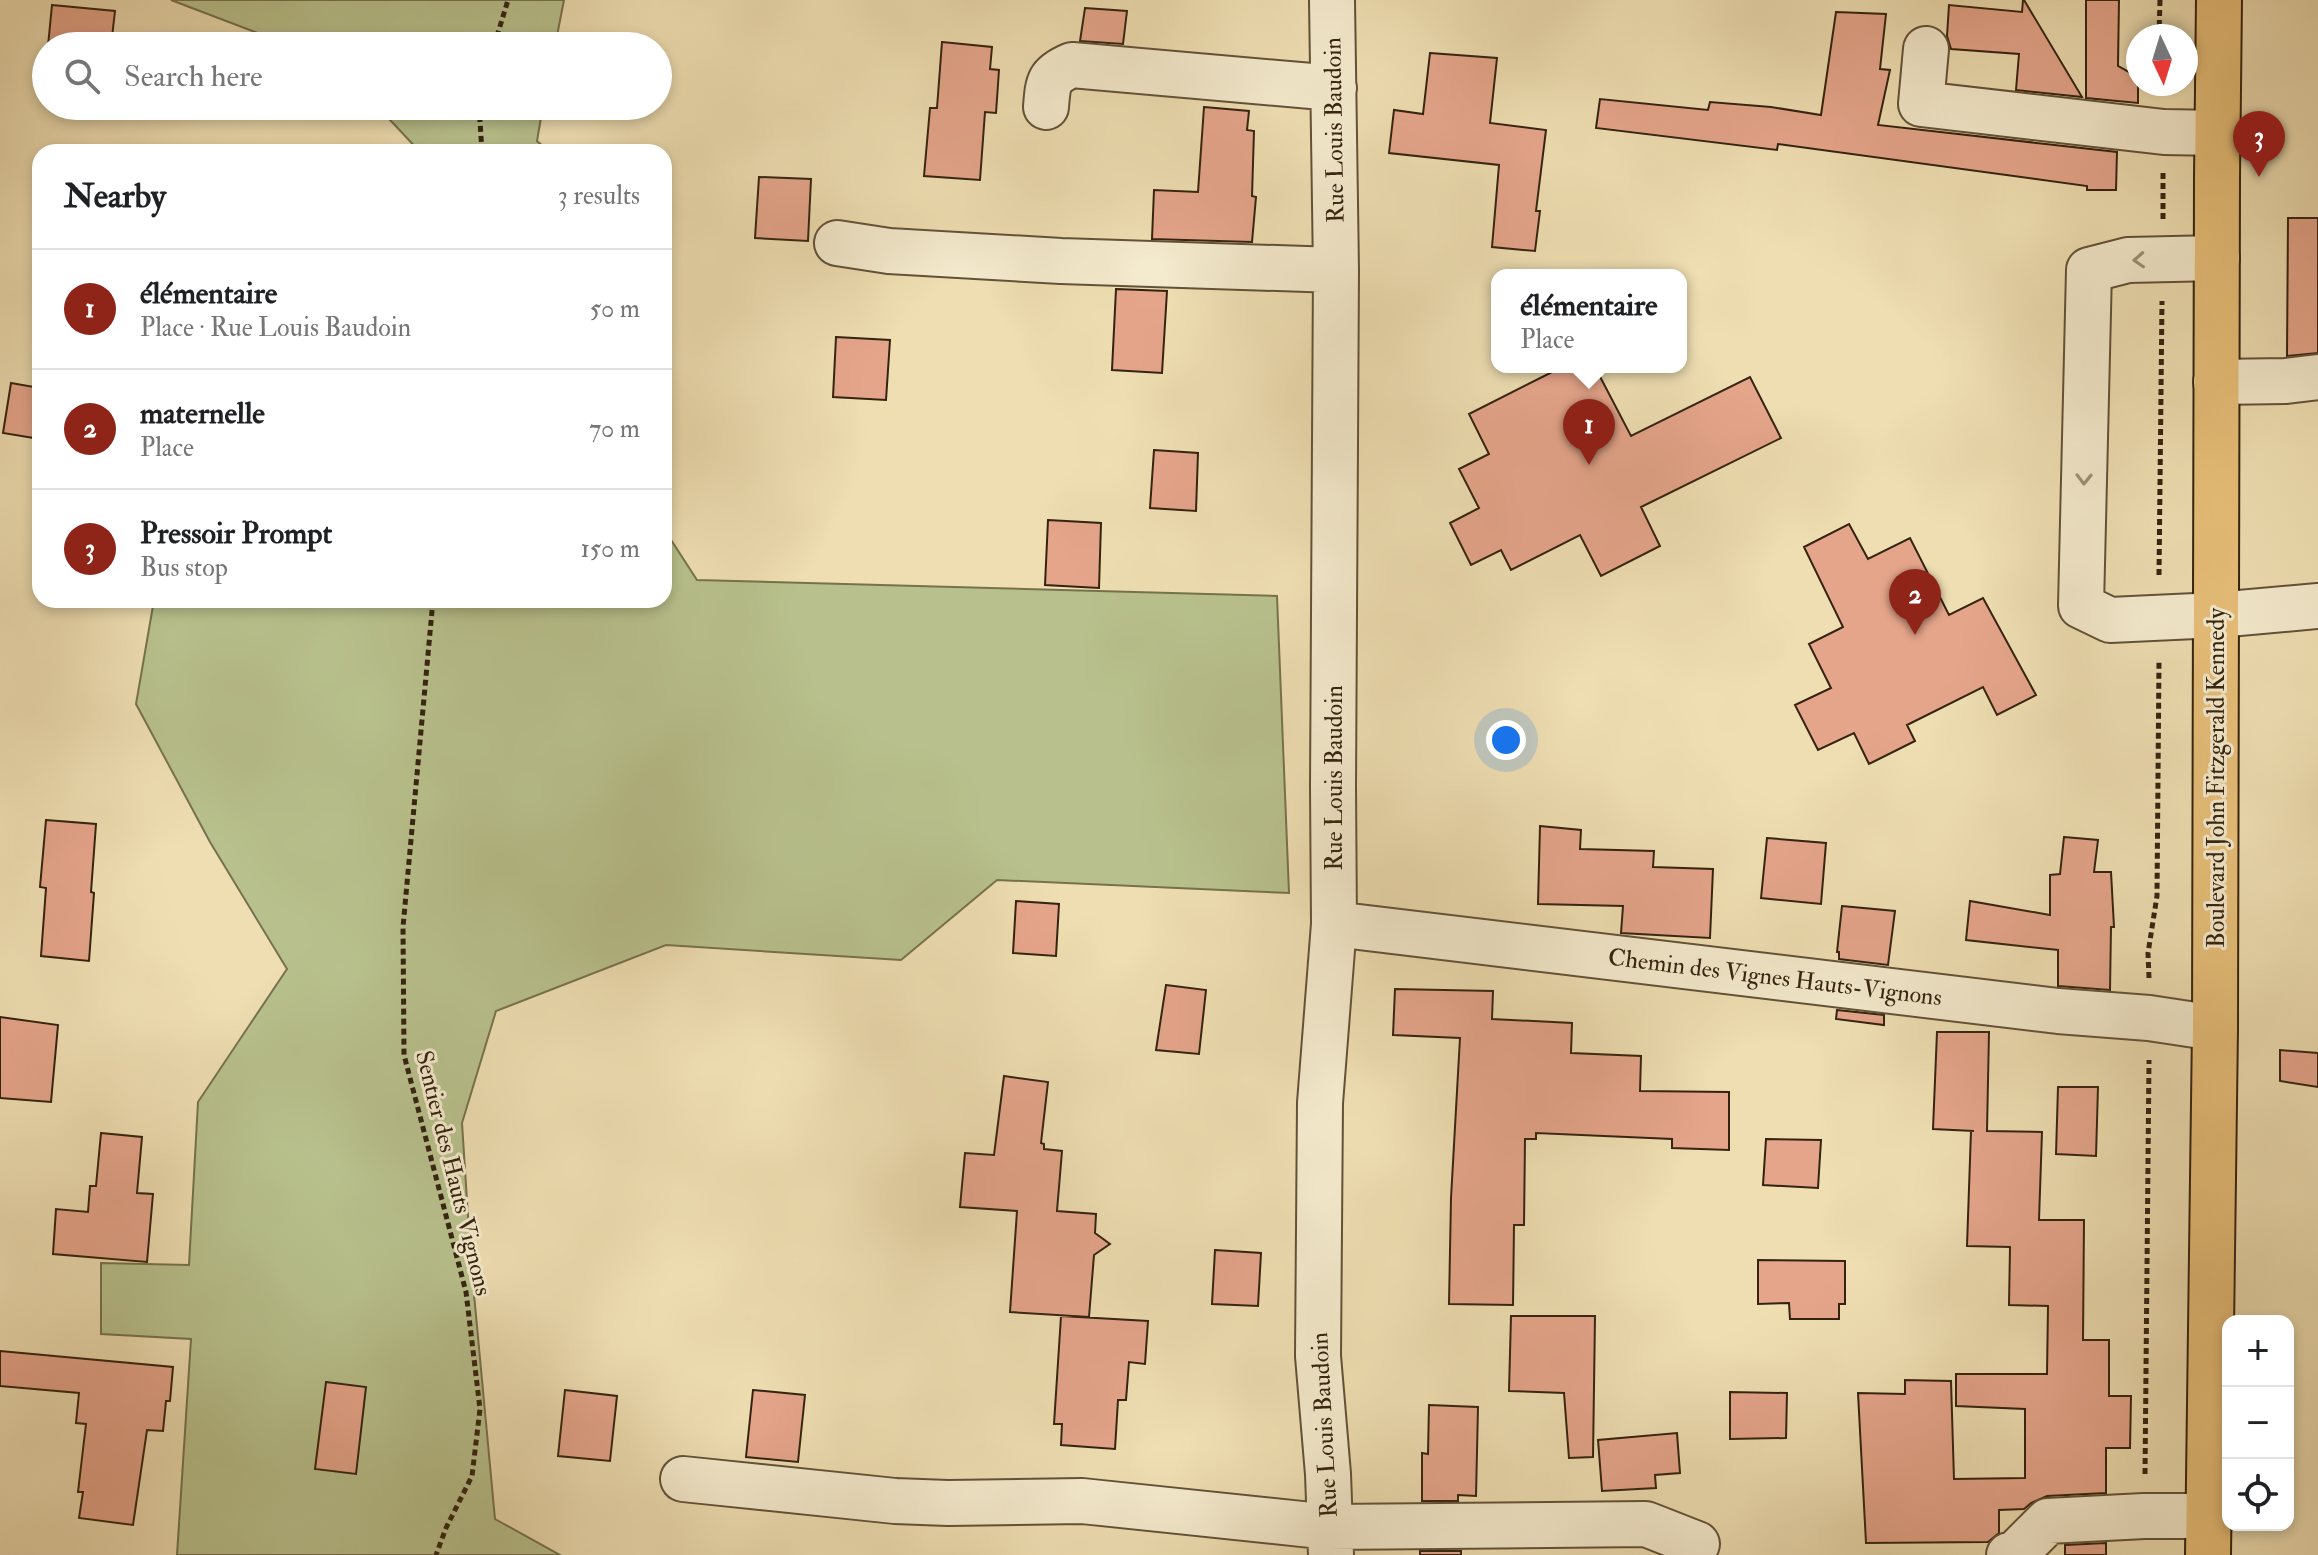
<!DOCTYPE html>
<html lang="en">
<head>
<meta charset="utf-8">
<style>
	:root { --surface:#fff; --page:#f2f2f2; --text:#202124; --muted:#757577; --line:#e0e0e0; --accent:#8f2418 }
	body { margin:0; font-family:"IM FELL Double Pica",serif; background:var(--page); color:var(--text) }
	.controls { position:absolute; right:24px; bottom:24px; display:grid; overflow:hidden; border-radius:16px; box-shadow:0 4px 12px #0003 }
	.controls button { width:72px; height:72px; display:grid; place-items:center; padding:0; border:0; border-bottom:2px solid var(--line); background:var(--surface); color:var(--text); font:40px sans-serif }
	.compass { position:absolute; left:2126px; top:24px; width:72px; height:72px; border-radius:50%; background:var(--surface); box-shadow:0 4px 12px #0003; rotate:176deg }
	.you { position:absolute; left:1506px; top:740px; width:28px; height:28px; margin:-20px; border:6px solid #fff; border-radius:50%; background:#1a73e8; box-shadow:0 0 0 12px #1a73e833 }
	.badge { display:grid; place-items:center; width:52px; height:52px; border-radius:50%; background:var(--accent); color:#fff; font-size:26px; font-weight:700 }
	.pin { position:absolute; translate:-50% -66px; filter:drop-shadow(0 2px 4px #0008) }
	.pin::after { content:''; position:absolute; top:42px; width:28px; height:24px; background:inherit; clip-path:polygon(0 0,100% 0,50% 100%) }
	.popup { position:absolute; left:1491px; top:269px; width:196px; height:104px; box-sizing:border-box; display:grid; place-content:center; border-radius:16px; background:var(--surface); filter:drop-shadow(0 2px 6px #0005); font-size:26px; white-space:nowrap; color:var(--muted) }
	.popup b { font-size:30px; color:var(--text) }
	.popup::after { content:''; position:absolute; left:50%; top:100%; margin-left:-16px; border:16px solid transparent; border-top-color:var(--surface) }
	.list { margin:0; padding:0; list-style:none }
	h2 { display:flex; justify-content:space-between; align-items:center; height:104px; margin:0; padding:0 32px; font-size:34px }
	h2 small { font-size:26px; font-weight:400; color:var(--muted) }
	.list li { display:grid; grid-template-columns:52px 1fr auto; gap:24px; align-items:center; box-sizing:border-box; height:120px; padding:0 32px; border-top:2px solid var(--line) }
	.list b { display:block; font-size:30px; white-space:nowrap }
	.list p { margin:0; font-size:26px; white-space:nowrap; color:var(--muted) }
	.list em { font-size:26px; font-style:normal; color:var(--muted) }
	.icon { flex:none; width:44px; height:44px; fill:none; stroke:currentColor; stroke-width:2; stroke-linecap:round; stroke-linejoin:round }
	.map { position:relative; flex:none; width:2318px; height:1555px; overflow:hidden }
	.search { position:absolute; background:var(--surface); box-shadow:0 4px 12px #0003; left:32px; top:32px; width:640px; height:88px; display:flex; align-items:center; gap:20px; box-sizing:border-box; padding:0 28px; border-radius:44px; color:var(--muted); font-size:30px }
	.panel { position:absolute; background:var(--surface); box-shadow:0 4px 12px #0003; left:32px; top:144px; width:640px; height:464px; border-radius:24px }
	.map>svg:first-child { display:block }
</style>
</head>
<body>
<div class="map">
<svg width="2318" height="1555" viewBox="0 0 2318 1555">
	<rect width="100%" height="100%" fill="#eedeb2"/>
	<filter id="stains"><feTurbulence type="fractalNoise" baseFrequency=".0025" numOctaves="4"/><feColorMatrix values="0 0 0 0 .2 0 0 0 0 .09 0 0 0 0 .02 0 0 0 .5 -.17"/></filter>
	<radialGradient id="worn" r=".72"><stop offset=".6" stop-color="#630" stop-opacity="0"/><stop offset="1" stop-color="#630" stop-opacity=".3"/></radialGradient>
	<!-- green -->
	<path fill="#b8c18d" stroke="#76724e" stroke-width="2" d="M171 0H564L555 46H292Z
		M377 106H543L537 141 550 152H420Z
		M664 529 697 580 1277 596 1289 893 997 880 901 960 666 945 496 1011 462 1123 471 1262 495 1519 560 1555H177L191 1339 101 1334V1263L189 1265 198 1102 287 969 210 842 136 704 154 600H664Z"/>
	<!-- building -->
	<path fill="#e5a58b" stroke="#342310" stroke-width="2" d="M2023 0H2024L2082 97 2016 90 2019 54 1951 49 1947 36 1949 5 2022 12Z
		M2086 0H2119L2118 66 2138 77V103L2086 98Z
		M52 5 115 11 111 46H48Z
		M1085 8 1127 11 1123 44 1080 41Z
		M1836 12 1886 14 1880 69 1890 70 1878 125 2117 152 2116 190H2087V186L1778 144 1777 150 1596 128 1600 99 1708 110 1710 102 1771 107 1821 115Z
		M942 42 992 47 990 69 999 70 996 113 985 112 980 180 924 176 930 108H937Z
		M1430 53 1497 58 1490 123 1546 130 1536 211H1540L1535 251 1492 247 1499 165 1389 153 1394 110 1423 114Z
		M1204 107 1249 111 1247 130 1254 131 1252 196 1256 197 1252 242 1152 239 1154 190 1198 192Z
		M759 177 811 179 808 241 755 238Z
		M2288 218H2318V353L2287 356Z
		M1116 289 1167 291 1162 373 1112 370Z
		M836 337 890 340 886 400 833 397Z
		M1562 367H1595L1631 436 1750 377 1781 438 1641 507 1660 546 1601 576 1580 535 1511 570 1501 550 1471 565 1450 523 1479 508 1459 469 1489 454 1469 414Z
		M11 383 40 388V439L3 433Z
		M1154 450 1198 453 1196 511 1150 508Z
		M1048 520 1101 523 1099 588 1045 585Z
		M1849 524 1868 559 1910 538 1949 615 1983 598 2036 695 1997 715 1983 687 1907 725 1915 741 1869 764 1854 733 1818 750 1795 705 1831 688 1809 644 1843 627 1804 547Z
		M46 820 96 824 91 892 94 893 89 961 41 956 46 888 40 887Z
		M1540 826 1581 830 1580 849 1654 851 1653 867 1713 869 1710 938 1621 933 1623 906 1538 904Z
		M2064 837 2098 840 2094 872H2111L2114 927H2111L2110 990 2058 986V950L1966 940 1970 901 2050 915V875L2060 874Z
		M1767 838 1826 843 1821 904 1761 898Z
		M1016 901 1059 904 1056 956 1013 953Z
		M1842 906 1895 911 1888 965 1839 959V952H1837Z
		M1166 985 1206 990 1199 1054 1156 1050Z
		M1395 989 1493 991 1492 1019 1572 1023 1571 1053 1641 1056 1640 1091 1729 1092V1150L1672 1148V1139L1536 1133V1139H1525L1524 1225H1514L1513 1305 1449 1304 1451 1198 1460 1038 1393 1035Z
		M1837 1010 1884 1015V1025L1836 1019Z
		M0 1017 58 1025 51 1102 0 1098Z
		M1937 1032H1989L1987 1131 2042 1132 2039 1220H2084L2083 1340H2109V1396H2131L2130 1448H2106V1493L2047 1496 2031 1503 2024 1509 1999 1510V1533L1988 1542 1866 1543 1858 1393 1905 1394V1380L1951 1381 1954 1479 2025 1478V1409L1956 1406V1374H2047L2048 1306 2009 1305 2010 1247 1967 1246 1971 1131H1974L1933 1129Z
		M2280 1050 2318 1053V1087L2280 1081Z
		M1004 1076 1048 1082 1041 1143 1044 1144V1149L1062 1151 1057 1211 1096 1214 1095 1233 1110 1244 1094 1255 1089 1317 1010 1312 1017 1211 960 1207 965 1153 994 1155Z
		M2058 1087H2098L2096 1156 2056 1154Z
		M101 1133 142 1137 137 1193 153 1194 147 1262 53 1254 56 1209 88 1212 90 1186H96Z
		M1766 1139 1821 1140 1818 1188 1763 1185Z
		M1215 1250 1261 1253 1258 1306 1212 1304Z
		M1758 1260 1845 1261V1304H1839V1319H1790L1789 1303 1758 1304Z
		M1061 1316 1148 1321 1145 1364 1129 1362 1126 1400H1118L1115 1449 1061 1445 1062 1424H1054Z
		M1511 1316H1595L1593 1457 1569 1458 1564 1393 1509 1391Z
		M0 1351 173 1367 170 1401H166L163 1431 147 1430 133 1525 79 1518 83 1492H78L86 1424 76 1423 79 1393 0 1386Z
		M326 1382 366 1387 356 1474 315 1469Z
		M565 1390 617 1396 610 1461 558 1456Z
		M753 1390 805 1395 798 1462 746 1457Z
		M1730 1392 1787 1393 1786 1438 1730 1439Z
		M1429 1405 1478 1407 1476 1496 1458 1495V1501H1422V1453L1428 1454Z
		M1677 1433 1680 1473 1655 1475 1656 1488 1602 1491 1598 1440Z
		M2106 1543V1555H2065V1545Z
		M1420 1551H1461V1555H1420Z"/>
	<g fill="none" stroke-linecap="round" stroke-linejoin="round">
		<!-- minor casing -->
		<g stroke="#625238" stroke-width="48">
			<path id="minor" d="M1926 49 1921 104 2164 132 2218 133
				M1046 107C1048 82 1048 75 1072 65L1334 88
				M837 243 889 251 1061 261 1336 270
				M2217 258 2128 260 2089 270 2081 606 2110 620 2217 615 2318 606
				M2216 382 2286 381 2318 377
				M1334 924 2058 1011 2149 1018 2215 1028
				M683 1479 895 1501 948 1503 1082 1501 1330 1527 1646 1524 1697 1544
				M1331 1555 1328 1474 1318 1356 1320 1103 1334 924 1333 787 1336 270 1332 0
				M2009 1555H2014L2048 1521 2144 1516H2208"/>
		</g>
		<!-- major casing -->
		<g stroke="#342310" stroke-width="48">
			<path id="major" d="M2208 1555 2215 1028 2217 177 2219 0"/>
		</g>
		<!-- path -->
		<path stroke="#342310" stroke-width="5" stroke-dasharray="6 4" stroke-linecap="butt" d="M2159 36 2160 0
			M494 46 508 0
			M479 106 482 152
			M2163 219V173
			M2159 575 2162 301
			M433 600 403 927 404 1055 466 1292 480 1409 472 1476 446 1528 436 1555
			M2149 978 2148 953 2157 896 2159 661
			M2145 1474 2149 1060"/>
		<!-- minor -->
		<use href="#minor" stroke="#f4eacd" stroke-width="44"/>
		<!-- major -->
		<use href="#major" stroke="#e7bf79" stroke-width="44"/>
	</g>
	<!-- one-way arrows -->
	<defs><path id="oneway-chevron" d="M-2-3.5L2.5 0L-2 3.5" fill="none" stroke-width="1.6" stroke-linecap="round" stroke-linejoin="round" transform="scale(2)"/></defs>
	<g stroke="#9e9078">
		<use href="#oneway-chevron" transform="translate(2139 260) rotate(177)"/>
		<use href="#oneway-chevron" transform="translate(2084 479) rotate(91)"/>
	</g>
	<g text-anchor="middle" stroke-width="6" stroke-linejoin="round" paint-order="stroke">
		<!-- street labels -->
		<g font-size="24" fill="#342310" stroke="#f4eacd">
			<text transform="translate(1334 130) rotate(-91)" y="8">Rue Louis Baudoin</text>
			<text transform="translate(1334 778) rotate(-90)" y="8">Rue Louis Baudoin</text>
			<text transform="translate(2216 778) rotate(-90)" y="8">Boulevard John Fitzgerald Kennedy</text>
			<text transform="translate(1775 977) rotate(7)" y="8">Chemin des Vignes Hauts-Vignons</text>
			<text transform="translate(454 1173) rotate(76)" y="8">Sentier des Hauts Vignons</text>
			<text transform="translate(1324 1425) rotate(-93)" y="8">Rue Louis Baudoin</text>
		</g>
	</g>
	<rect width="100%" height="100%" filter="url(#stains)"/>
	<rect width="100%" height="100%" fill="url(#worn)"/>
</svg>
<div class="controls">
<button>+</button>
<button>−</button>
<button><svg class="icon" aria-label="locate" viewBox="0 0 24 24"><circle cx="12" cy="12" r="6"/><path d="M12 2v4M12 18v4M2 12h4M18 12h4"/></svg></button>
</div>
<svg class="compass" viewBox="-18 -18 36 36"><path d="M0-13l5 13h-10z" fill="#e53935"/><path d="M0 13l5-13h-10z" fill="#757577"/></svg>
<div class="you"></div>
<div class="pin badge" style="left:1589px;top:465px">1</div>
<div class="popup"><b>élémentaire</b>Place</div>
<div class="pin badge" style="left:1915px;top:635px">2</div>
<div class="pin badge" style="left:2259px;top:177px">3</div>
<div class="search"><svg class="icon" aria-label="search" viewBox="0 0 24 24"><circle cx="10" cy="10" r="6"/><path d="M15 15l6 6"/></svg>Search here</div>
<section class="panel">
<h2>Nearby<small>3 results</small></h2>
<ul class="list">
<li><span class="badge">1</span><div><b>élémentaire</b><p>Place · Rue Louis Baudoin</p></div><em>50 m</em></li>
<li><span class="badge">2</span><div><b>maternelle</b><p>Place</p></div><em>70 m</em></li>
<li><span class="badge">3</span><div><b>Pressoir Prompt</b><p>Bus stop</p></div><em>150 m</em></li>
</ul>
</section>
</div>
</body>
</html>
